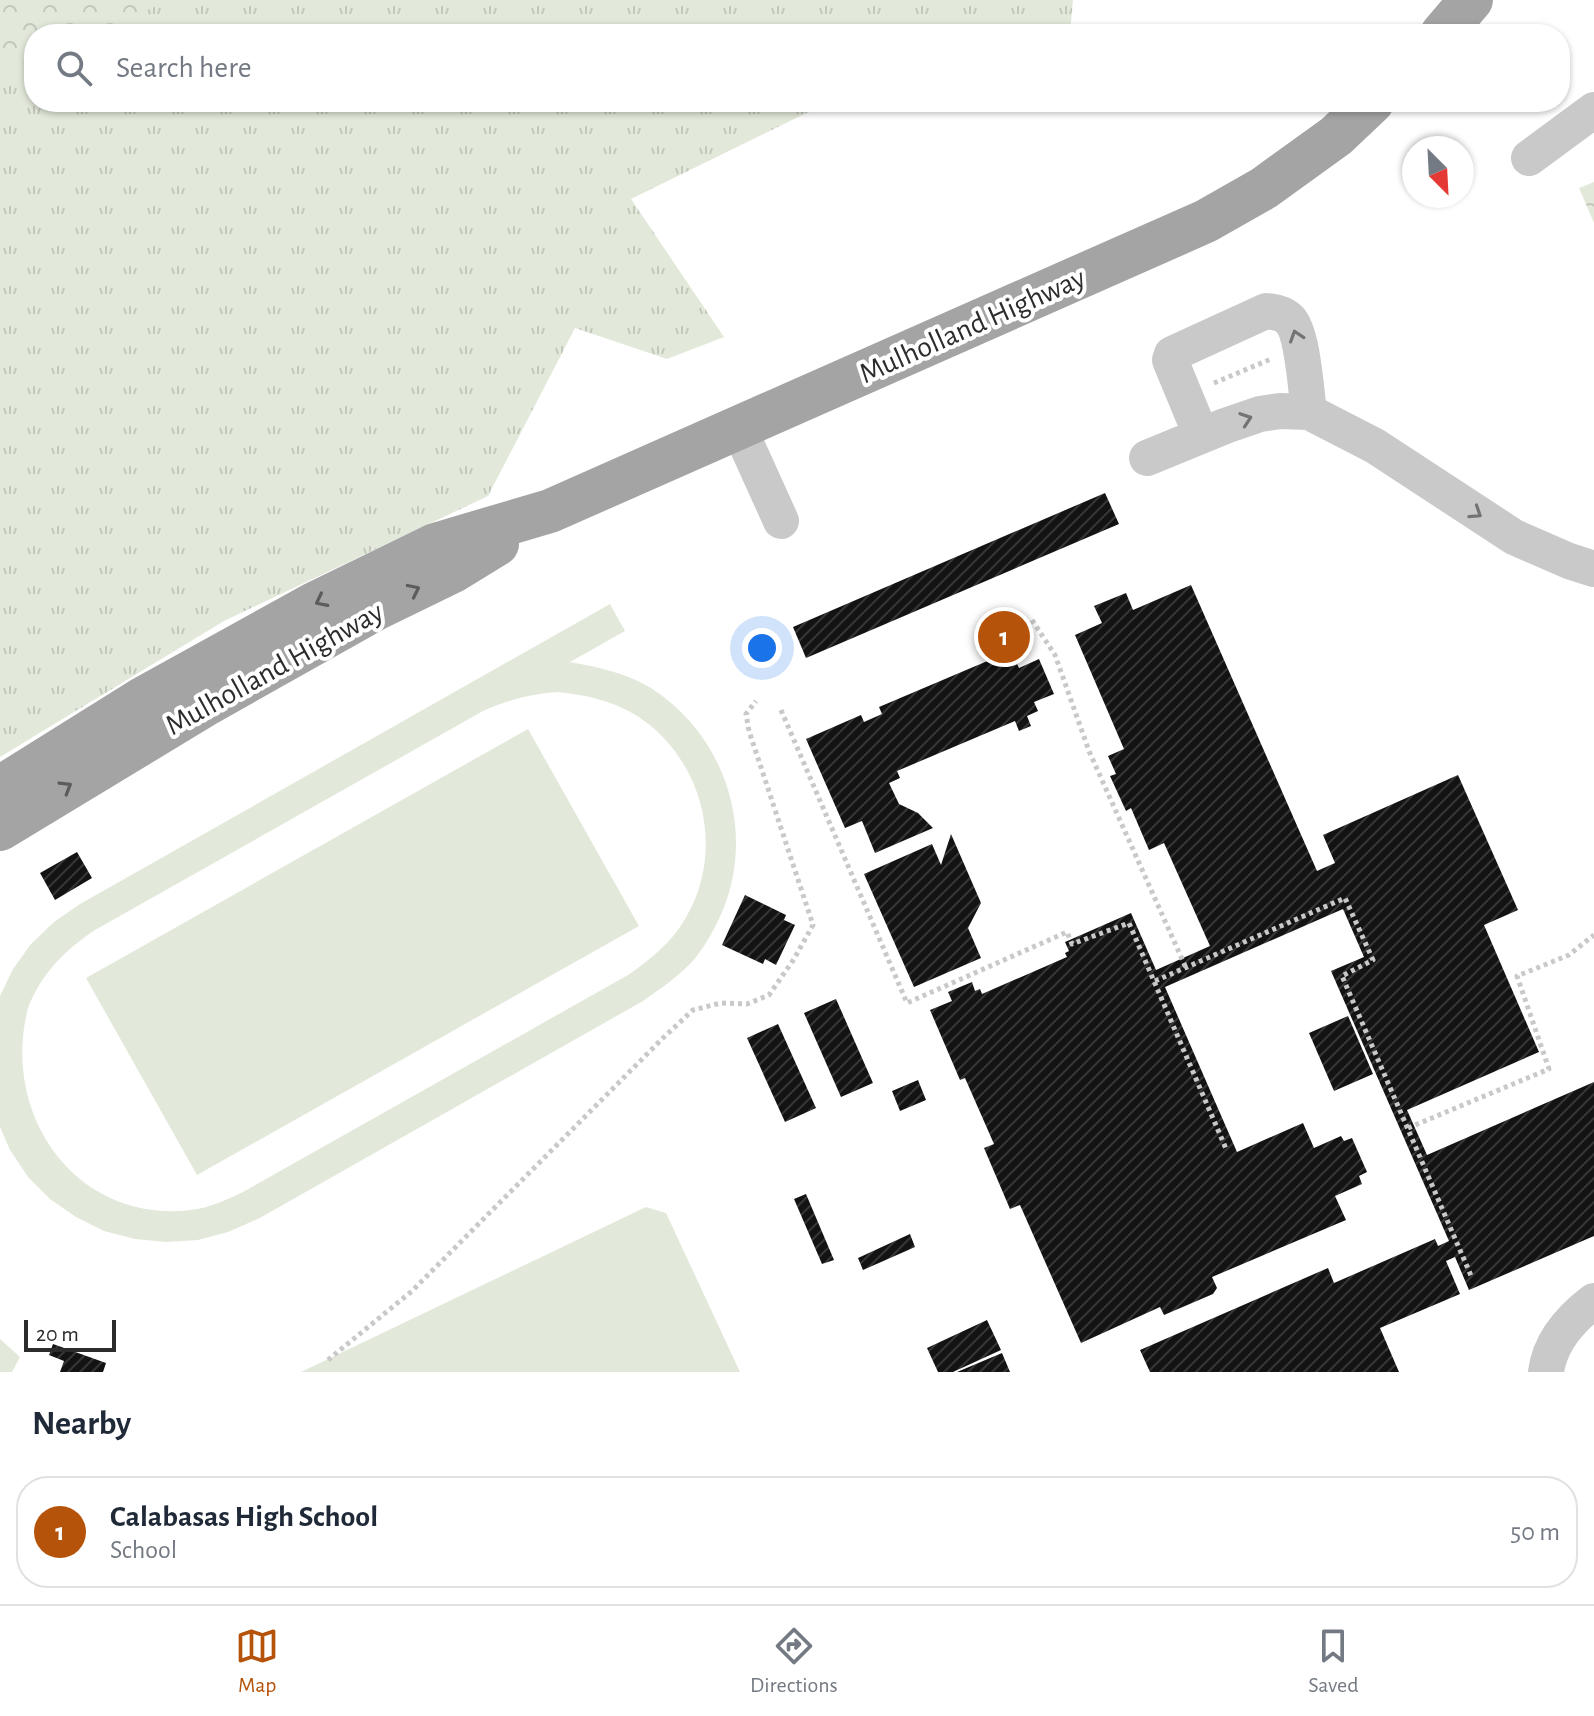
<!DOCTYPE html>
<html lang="en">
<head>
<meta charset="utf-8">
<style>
	:root { --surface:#fff; --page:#f2f2f3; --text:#1f2937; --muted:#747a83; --line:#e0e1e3; --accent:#b45309 }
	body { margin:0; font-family:"Alegreya Sans",sans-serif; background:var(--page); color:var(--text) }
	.compass { position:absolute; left:1402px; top:136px; width:72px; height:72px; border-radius:50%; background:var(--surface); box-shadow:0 2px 6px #0004; rotate:156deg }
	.scale { position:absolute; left:24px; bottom:20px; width:92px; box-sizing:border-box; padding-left:8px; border:4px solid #2c2c2c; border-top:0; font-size:22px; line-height:28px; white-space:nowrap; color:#2c2c2c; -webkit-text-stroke:6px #fff; paint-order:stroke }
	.you { position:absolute; left:762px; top:648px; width:28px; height:28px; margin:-20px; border:6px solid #fff; border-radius:50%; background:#1a73e8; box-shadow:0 0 0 12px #1a73e833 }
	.badge { display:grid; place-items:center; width:52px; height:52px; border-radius:50%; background:var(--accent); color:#fff; font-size:26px; font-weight:700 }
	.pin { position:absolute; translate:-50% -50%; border:4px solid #fff; box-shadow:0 2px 8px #0006 }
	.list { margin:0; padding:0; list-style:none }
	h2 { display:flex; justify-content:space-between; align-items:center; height:104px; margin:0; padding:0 32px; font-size:34px }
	h2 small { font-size:26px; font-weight:400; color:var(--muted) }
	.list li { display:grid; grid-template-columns:52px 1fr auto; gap:24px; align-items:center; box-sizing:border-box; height:112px; margin:0 16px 16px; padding:0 16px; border:2px solid var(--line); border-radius:32px }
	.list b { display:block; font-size:30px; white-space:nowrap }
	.list p { margin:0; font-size:26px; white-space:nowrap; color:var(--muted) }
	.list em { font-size:26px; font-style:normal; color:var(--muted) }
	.icon { flex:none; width:44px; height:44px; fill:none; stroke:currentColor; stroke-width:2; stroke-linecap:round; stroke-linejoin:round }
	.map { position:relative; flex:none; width:1594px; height:1372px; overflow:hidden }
	.search { position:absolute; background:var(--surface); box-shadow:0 2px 6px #0004; left:24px; right:24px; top:24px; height:88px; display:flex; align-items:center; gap:20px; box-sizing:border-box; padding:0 28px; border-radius:32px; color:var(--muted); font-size:30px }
	.sheet { height:232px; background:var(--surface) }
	nav { display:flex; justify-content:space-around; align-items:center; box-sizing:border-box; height:112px; border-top:2px solid var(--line); background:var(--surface); font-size:22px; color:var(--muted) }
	nav a { display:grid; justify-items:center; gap:4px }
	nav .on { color:var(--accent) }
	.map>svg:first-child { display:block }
</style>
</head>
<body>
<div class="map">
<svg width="1594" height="1372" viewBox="0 0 1594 1372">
	<defs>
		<pattern id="grass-tufts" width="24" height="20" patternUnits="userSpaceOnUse" patternTransform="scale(2)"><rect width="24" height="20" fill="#e2e9da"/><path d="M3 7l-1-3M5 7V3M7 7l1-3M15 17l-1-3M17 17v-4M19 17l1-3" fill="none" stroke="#c2c8bb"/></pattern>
		<pattern id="park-crowns" width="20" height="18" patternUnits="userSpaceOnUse" patternTransform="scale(2)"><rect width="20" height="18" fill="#e2e9da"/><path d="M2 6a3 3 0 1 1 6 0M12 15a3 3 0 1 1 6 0" fill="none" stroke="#c2c8bb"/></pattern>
		<pattern id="building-hatch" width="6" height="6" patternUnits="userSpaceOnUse" patternTransform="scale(2)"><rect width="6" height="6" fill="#131313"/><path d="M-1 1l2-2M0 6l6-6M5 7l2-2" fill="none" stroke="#363636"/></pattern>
	</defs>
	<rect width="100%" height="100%" fill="#fff"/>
	<!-- grass -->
	<path fill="url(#grass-tufts)" d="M0 0H1073L1070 34H34V102H829L631 199 724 337 667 359 575 328 488 496 224 621 0 757Z"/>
	<!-- park -->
	<path fill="url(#park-crowns)" d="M0 0H170L93 34H34V60L0 75Z
		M1594 182V223L1579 188Z"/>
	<!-- garden -->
	<path fill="#e2e9da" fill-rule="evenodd" d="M610 604 625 631 570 662C598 667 626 673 651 688 729 738 759 840 717 923 710 937 701 952 691 963 676 978 660 989 643 1001L258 1219 228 1232 198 1240 166 1242 135 1239 104 1231 76 1217 50 1199 28 1177 10 1150 0 1127V996L13 969 31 944 54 922 80 904ZM558 692C585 695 610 700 634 714 703 756 727 850 685 919 671 943 651 959 628 975L243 1192C226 1200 209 1208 191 1210 78 1224 0 1117 28 1008 41 974 65 950 95 930L483 711C508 700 530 694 558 692Z
		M528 729 639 926 197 1175 86 978Z
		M646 1207 666 1213 740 1372H301Z
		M0 1339 20 1357 12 1372H0Z"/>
	<!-- building -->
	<path fill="url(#building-hatch)" d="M1105 493 1119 524 806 658 793 627Z
		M1191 585 1317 871 1335 863 1323 835 1458 775 1518 910 1484 925 1539 1052 1407 1110 1427 1155 1594 1082V1236L1469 1290 1455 1257 1446 1261 1460 1294 1380 1328 1399 1372H1150L1140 1350 1328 1268 1334 1283 1435 1239 1438 1246 1449 1241 1331 971 1364 957 1343 909 1165 987 1237 1152 1303 1123 1314 1148 1341 1136 1344 1141 1352 1138 1367 1172 1359 1176 1362 1184 1335 1196 1346 1220 1212 1277 1217 1288 1213 1294 1164 1315 1160 1307 1081 1343 1020 1205 1010 1209 984 1148 994 1144 965 1078 960 1080 930 1010 952 1001 948 992 972 982 975 991 980 989 982 994 1067 957 1065 953 1069 951 1065 942 1131 913 1156 970 1210 946 1164 843 1149 850 1131 808 1126 811 1110 776 1116 774 1108 756 1124 749 1075 635 1102 623 1094 606 1126 593 1133 610Z
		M1011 651 1019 668 1039 659 1054 694 1034 702 1038 711 1027 716 1031 726 1019 731 1015 721 897 771 900 778 889 783 899 804 918 813 933 828 875 853 862 821 845 828 806 739 861 715 864 722 882 714 879 707Z
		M951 834 981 903 968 928 981 958 914 987 864 874 932 844 941 865Z
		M77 852 92 878 55 900 40 873Z
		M745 895 786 915 784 920 795 925 776 965 765 959 763 964 722 945Z
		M836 999 873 1083 841 1097 804 1013Z
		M1348 1016 1373 1074 1334 1091 1309 1033Z
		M778 1024 816 1108 785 1122 747 1038Z
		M918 1080 926 1100 900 1111 892 1091Z
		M806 1194 834 1260 822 1264 794 1199Z
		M910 1234 915 1247 863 1270 858 1258Z
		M987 1320 1001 1350 953 1372H938L927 1348Z
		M53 1344 106 1363 103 1372H60L64 1361 49 1355Z
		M1002 1353 1010 1372H957Z"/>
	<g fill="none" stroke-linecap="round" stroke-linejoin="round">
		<!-- path -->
		<path stroke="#c9c9c9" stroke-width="5" stroke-dasharray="4 4" stroke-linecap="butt" d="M1214 383 1271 359
			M1032 620 1055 655 1089 751 1186 968
			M781 710 907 1003 1067 932 1072 944 1129 923 1227 1151
			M1155 981 1345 898 1373 960 1342 976 1472 1278
			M1408 1128 1549 1069 1517 976 1569 955 1594 935
			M328 1360 412 1291 663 1038 693 1010 721 1003 747 1004 769 995 794 959 813 925 749 731 746 714 756 701"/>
		<!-- minor -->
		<path stroke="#c9c9c9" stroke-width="36" d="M1529 158 1594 110
			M739 428 781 521
			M1201 435 1170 360 1172 354 1266 311C1274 312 1283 313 1289 319 1303 332 1306 392 1309 412
			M1147 458 1225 426 1260 414 1280 411 1309 412 1375 446 1514 537 1569 561 1594 569
			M1546 1372C1550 1342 1570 1319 1594 1301"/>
		<!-- major -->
		<path stroke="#a4a4a4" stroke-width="44" d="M1442 34 1471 0
			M0 788 144 698 314 604 435 545 550 511 1206 221 1264 188 1336 136 1372 102
			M0 829 208 703 375 609 453 571 497 544"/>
	</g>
	<!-- one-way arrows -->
	<defs><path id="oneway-chevron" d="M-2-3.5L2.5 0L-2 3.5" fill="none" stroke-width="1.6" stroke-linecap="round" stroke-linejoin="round" transform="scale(2)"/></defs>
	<g stroke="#737373">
		<use href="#oneway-chevron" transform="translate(1296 336) rotate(-108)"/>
		<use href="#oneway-chevron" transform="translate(1246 419) rotate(-19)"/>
		<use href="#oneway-chevron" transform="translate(1476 513) rotate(33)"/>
	</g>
	<g stroke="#5c5c5c">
		<use href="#oneway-chevron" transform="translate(414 590) rotate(-26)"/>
		<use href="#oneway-chevron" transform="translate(321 601) rotate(153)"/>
		<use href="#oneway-chevron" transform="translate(66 787) rotate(-31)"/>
	</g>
	<g text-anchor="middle" stroke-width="8" stroke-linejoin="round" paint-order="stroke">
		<!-- street labels -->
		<g font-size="30" fill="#2c2c2c" stroke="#fff">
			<text transform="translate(972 325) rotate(-24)" y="10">Mulholland Highway</text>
			<text transform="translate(274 668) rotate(-29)" y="10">Mulholland Highway</text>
		</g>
	</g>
</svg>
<svg class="compass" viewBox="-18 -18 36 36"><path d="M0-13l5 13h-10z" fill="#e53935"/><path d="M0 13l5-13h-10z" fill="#747a83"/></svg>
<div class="scale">20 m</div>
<div class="you"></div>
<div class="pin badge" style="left:1004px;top:637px">1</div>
<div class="search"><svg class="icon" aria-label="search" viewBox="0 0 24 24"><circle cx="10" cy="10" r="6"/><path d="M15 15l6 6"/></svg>Search here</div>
</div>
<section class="sheet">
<h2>Nearby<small></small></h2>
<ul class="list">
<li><span class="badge">1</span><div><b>Calabasas High School</b><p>School</p></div><em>50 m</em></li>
</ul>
</section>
<nav>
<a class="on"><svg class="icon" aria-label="map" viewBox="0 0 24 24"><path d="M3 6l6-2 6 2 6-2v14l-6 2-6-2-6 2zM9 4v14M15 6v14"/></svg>Map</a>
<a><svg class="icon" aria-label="directions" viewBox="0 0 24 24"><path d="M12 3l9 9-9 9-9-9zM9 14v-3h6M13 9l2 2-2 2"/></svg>Directions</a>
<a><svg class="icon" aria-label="saved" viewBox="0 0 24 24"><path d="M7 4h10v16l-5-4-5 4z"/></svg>Saved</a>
</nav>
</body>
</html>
